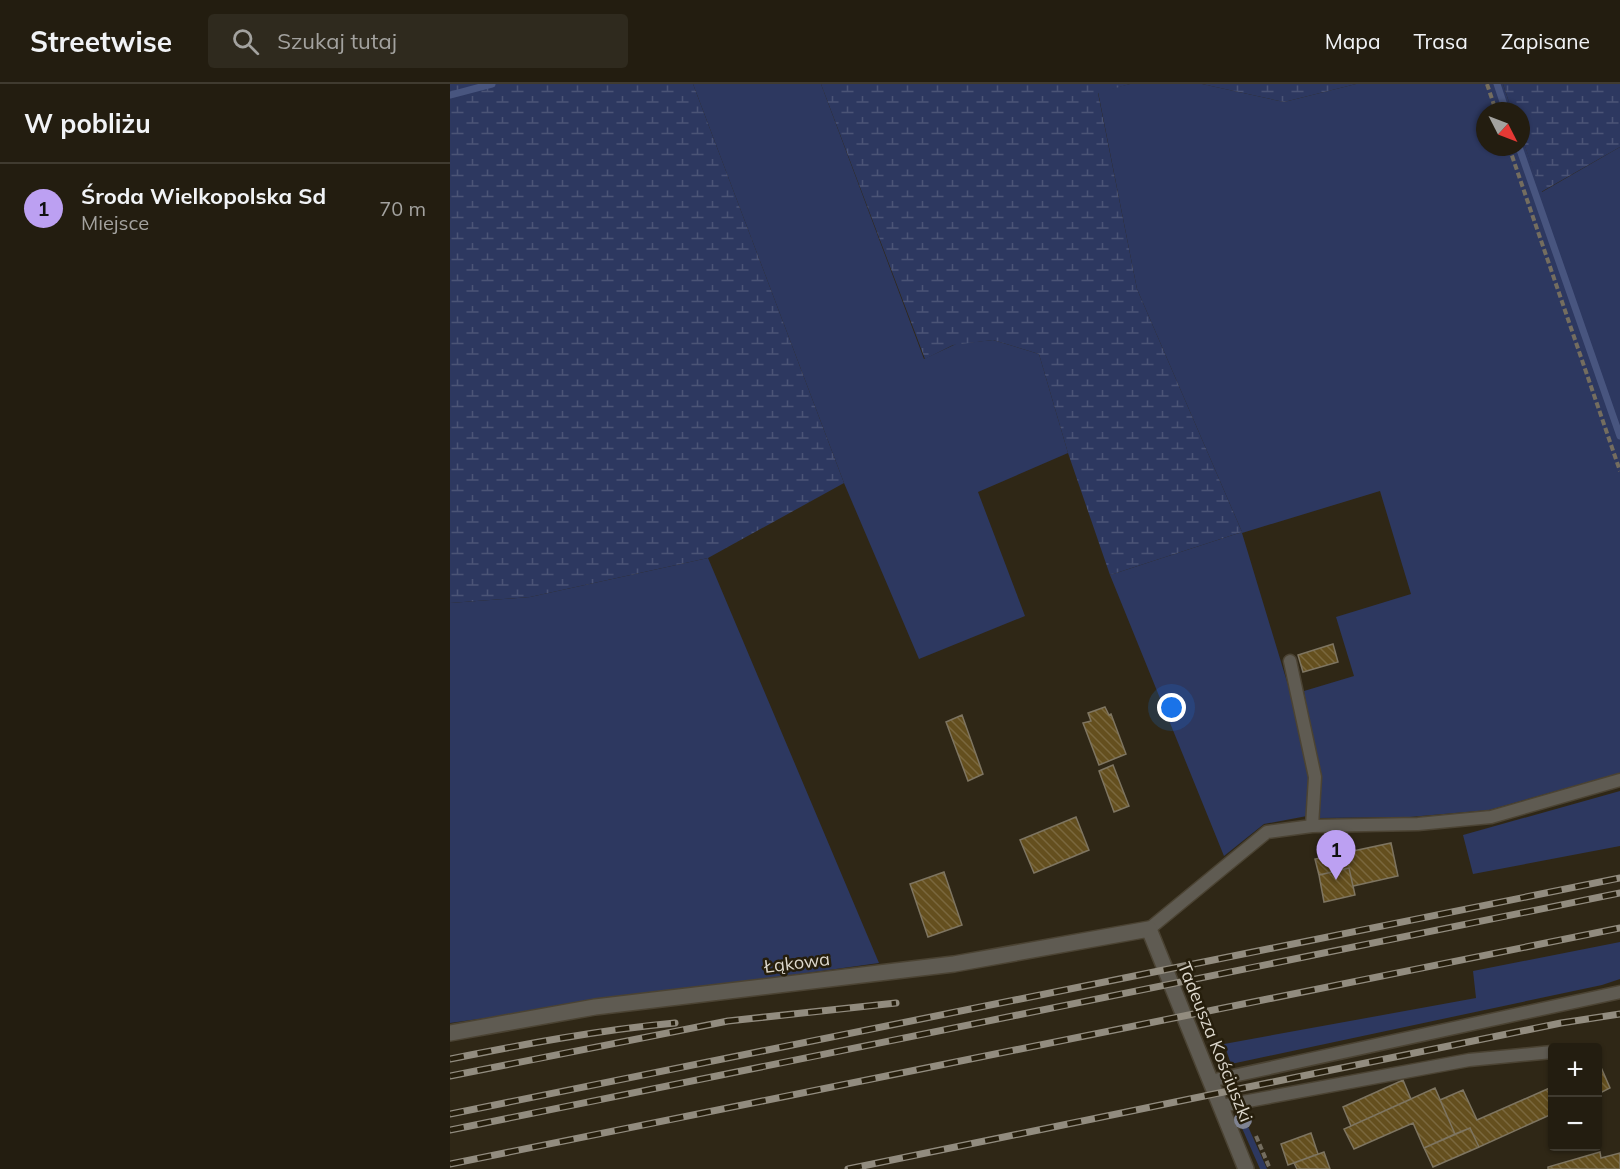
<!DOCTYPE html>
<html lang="pl">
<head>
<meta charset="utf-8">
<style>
	:root { --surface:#231d10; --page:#2f2a1e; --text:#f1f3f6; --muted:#a3a29f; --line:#403b30; --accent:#bca0f2 }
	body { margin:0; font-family:Mulish,sans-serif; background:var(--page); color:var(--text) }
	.controls { position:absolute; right:18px; bottom:18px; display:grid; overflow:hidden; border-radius:6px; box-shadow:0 2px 4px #0004 }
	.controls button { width:54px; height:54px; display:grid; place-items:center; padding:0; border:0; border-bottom:2px solid var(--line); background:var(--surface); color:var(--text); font:30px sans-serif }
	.compass { position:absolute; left:1026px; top:18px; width:54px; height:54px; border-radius:50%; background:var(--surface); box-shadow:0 2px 4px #0004; rotate:132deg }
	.you { position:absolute; left:722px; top:624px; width:21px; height:21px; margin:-15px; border:4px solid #fff; border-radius:50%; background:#1a73e8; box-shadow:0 0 0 9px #1a73e833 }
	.badge { display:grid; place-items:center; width:39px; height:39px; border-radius:50%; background:var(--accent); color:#111; font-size:20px; font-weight:700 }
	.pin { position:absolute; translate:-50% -50px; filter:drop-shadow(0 2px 3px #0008) }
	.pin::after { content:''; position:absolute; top:32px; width:21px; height:18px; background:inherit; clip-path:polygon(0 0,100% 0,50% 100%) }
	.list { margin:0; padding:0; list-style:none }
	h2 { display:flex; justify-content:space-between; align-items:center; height:78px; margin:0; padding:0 24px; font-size:26px }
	h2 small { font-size:20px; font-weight:400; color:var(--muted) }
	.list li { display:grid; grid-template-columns:39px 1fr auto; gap:18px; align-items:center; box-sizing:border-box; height:90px; padding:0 24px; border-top:2px solid var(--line) }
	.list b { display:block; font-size:22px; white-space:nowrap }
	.list p { margin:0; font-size:20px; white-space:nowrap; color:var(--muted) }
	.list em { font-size:20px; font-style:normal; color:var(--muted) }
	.icon { flex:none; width:33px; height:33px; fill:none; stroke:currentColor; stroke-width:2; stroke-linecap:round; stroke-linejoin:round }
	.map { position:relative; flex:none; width:1170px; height:1085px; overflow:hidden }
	header { display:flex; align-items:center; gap:36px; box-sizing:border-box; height:84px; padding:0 30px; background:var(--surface); border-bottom:2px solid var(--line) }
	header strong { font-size:28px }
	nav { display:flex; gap:33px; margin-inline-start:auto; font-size:21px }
	.search { width:420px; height:54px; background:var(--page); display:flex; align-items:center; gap:15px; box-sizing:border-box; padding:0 21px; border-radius:6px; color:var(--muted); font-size:22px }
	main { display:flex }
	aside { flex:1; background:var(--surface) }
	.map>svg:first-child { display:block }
</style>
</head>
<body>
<header>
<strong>Streetwise</strong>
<div class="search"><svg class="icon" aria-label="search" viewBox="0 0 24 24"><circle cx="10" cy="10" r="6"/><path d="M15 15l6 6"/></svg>Szukaj tutaj</div>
<nav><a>Mapa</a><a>Trasa</a><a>Zapisane</a></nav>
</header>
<main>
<aside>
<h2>W pobliżu<small></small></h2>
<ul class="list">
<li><span class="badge">1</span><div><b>Środa Wielkopolska Sd</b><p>Miejsce</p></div><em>70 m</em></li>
</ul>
</aside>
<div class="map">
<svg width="1170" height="1085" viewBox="0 0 1170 1085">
	<defs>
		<pattern id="wetland-marsh" width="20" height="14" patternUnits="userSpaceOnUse" patternTransform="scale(1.5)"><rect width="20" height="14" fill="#2d3860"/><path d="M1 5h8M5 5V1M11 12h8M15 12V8" fill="none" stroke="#4b5476"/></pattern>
		<pattern id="building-back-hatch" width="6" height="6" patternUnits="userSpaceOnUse" patternTransform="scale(1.5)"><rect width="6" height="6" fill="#644f1e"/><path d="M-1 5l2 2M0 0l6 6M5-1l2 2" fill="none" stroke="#7a683e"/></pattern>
	</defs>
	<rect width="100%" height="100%" fill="#2f2716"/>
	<!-- grass -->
	<path fill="#2d3860" d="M243 0H371L474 275 506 260 543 256 589 270 618 369 528 408 575 532 469 575 394 399Z
		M680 0H752L834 18 906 0H1053L1062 27H1035V63H1071V51L1092 108 1170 63V689L1039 726 960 733 868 734 869 694 854 607 904 592 886 533 961 510 930 407 792 449 841 611 859 694 857 732 814 740 774 772 660 491 792 448 687 205 648 8Z
		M258 474 429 879 0 939V519L80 513Z
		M1170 707V762L1023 790 1013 751Z
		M1170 858V895L1152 901 781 980 774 960 1026 914 1023 887Z
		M792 1029 817 1085H810L788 1035Z"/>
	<!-- wetland -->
	<path fill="url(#wetland-marsh)" d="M0 0H243L394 399 258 474 80 513 0 519Z
		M371 0H680L648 9 687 205 792 448 660 491 618 369 589 270 543 256 503 261 475 275Z
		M752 0H906L834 18Z
		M1053 0H1170V63L1091 108 1071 51V27H1062Z"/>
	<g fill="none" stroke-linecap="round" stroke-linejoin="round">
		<!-- stream -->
		<path stroke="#48557f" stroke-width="7" d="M1047 0 1056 27
			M0 11 42 0
			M1069 63 1170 352"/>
	</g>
	<!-- building -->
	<path fill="url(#building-back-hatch)" stroke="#7e7561" stroke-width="1.5" d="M883 560 888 578 853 588 848 571Z
		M655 623 659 631 661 630 676 670 649 681 633 639 641 637 638 629Z
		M512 631 533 690 518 697 496 638Z
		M663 681 679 722 664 728 649 687Z
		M626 733 639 766 584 789 570 756Z
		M941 759 948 792 903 802 899 784 869 791 865 775Z
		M899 784 905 811 874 818 869 791Z
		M494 788 512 841 478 853 460 800Z
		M1150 981 1160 1004 1148 1010V982Z
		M953 996 961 1015 901 1042 893 1023Z
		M1102 1003V1030L1029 1063 1020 1044 1005 1050 990 1016 1013 1006 1027 1036Z
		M985 1004 1005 1050 974 1064 963 1039 904 1065 894 1045Z
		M1020 1044 1029 1063 983 1083 974 1064Z
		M861 1049 868 1070 838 1081 831 1060Z
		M874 1068 880 1085H847L844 1079Z
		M1150 1068 1151 1074 1170 1069V1085H1098V1083Z"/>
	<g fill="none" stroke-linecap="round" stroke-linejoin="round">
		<!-- service casing -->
		<g stroke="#4b4333" stroke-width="15">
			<path id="service" d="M840 577 865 693 862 742
				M699 845 817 748 862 742 968 740 1041 733 1170 696
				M760 997 1170 908
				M771 1022 1019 976 1102 968"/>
		</g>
		<!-- minor casing -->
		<g stroke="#4b4333" stroke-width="18">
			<path id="minor" d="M0 949 145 923 504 880 699 845 796 1085"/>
		</g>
		<!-- path -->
		<path stroke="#746d5f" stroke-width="4" stroke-dasharray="6 3" stroke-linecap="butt" d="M1037 0 1046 27
			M1059 63 1170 387
			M806 1052 820 1085"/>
		<!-- service -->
		<use href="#service" stroke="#5f5b52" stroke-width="12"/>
		<!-- minor -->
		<use href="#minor" stroke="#5f5b52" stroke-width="15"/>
		<!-- rail casing -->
		<g stroke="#928c7f" stroke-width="7">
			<path id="rail" d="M0 975C75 960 149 946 225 939
				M0 992 278 937 446 919
				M0 1030 1170 794
				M0 1046 1170 809
				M0 1080 1170 844
				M398 1085 1111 939 1170 930"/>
		</g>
		<!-- rail -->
		<use href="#rail" stroke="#261e0c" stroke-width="4.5" stroke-dasharray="14" stroke-linecap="butt"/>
	</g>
	<!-- trees -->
	<circle fill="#7f8392" cx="793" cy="1036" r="9"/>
	<g text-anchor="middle" stroke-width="5" stroke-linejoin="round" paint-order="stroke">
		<!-- street labels -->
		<g font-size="18" fill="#dcd7cc" stroke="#261e0c">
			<text transform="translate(347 879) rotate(-7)" y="6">Łąkowa</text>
			<text transform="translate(765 958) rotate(68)" y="6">Tadeusza Kościuszki</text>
		</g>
	</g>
</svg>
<div class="controls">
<button>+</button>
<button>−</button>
</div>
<svg class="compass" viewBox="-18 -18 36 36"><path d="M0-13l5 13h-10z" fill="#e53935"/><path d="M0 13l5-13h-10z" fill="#a3a29f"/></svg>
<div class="you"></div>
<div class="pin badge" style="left:886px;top:796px">1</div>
</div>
</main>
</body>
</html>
